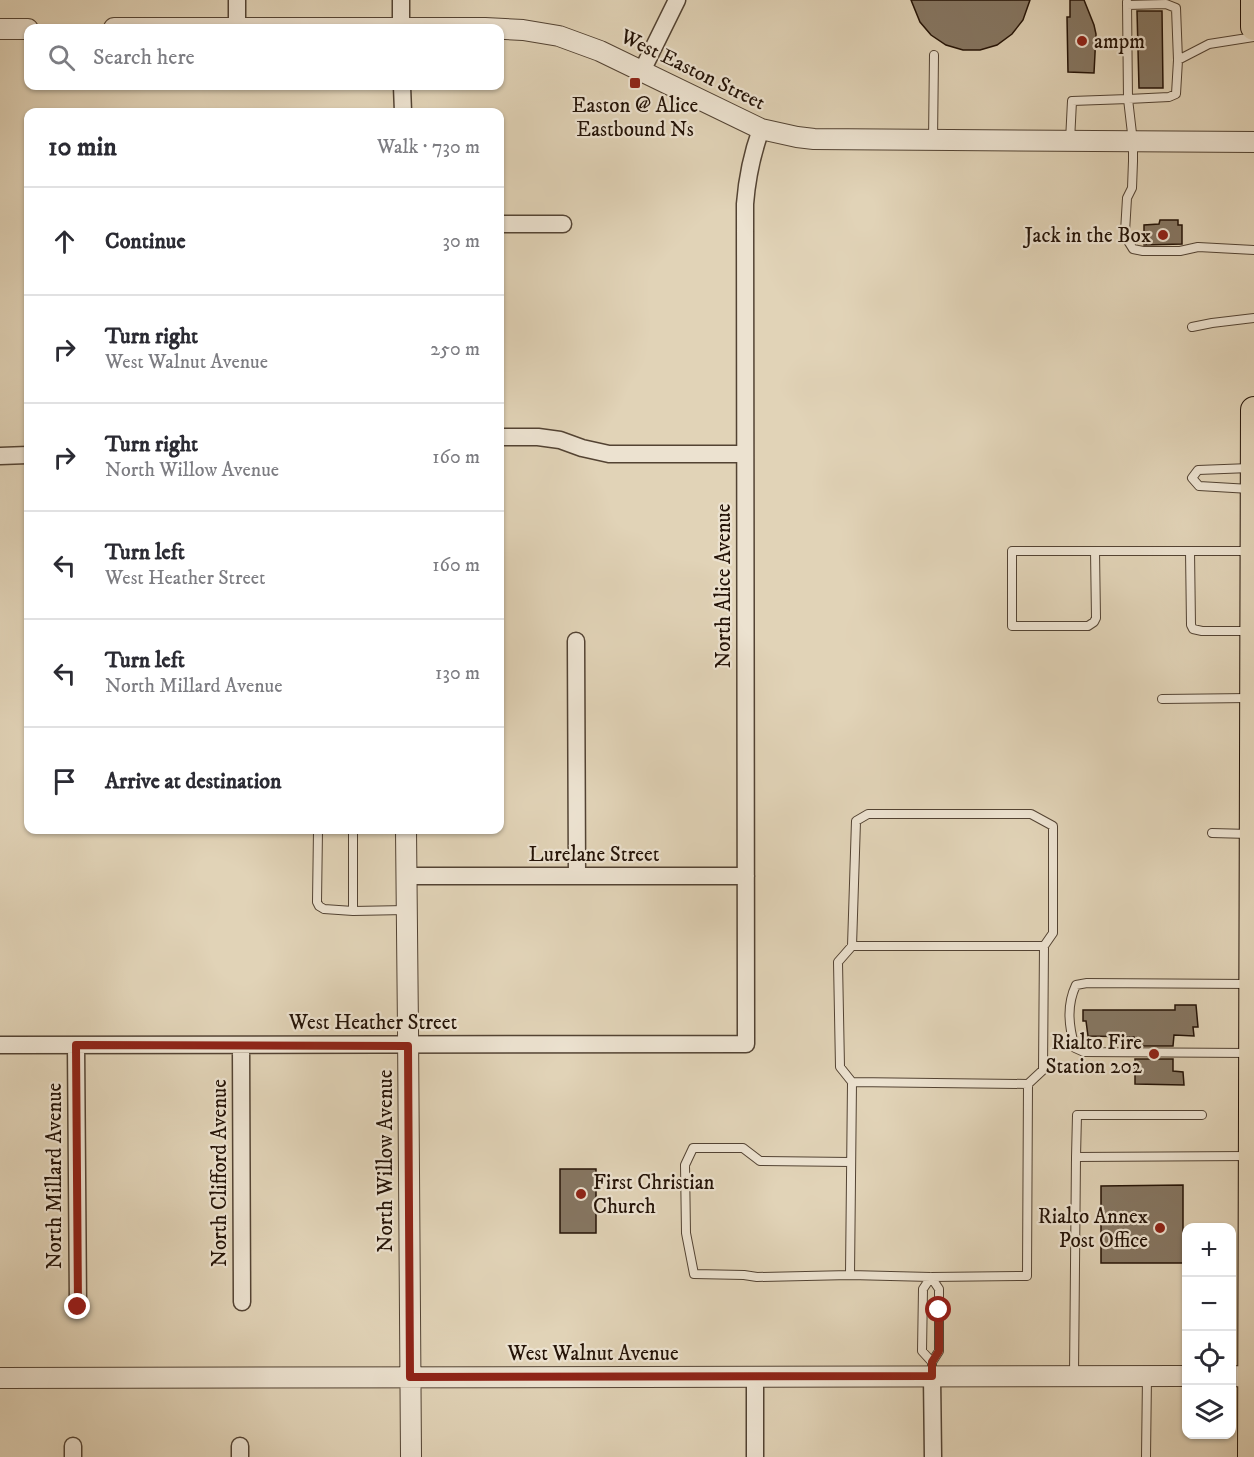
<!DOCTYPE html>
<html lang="en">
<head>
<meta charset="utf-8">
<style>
	:root { --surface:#fff; --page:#f2f2f3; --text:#2b2b33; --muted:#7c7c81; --line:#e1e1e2 }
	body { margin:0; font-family:"IM FELL DW Pica",serif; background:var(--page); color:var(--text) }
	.controls { position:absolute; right:18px; bottom:18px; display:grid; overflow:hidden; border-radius:12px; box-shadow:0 2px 4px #0004 }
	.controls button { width:54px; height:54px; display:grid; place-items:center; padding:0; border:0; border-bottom:2px solid var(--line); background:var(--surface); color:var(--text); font:30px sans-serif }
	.stop { position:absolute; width:18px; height:18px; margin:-14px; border:4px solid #8f2418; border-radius:50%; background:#fff }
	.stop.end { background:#8f2418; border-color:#fff; box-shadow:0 2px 6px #0008 }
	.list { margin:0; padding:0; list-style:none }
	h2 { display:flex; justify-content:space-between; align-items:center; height:78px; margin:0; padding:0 24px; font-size:26px }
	h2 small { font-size:20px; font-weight:400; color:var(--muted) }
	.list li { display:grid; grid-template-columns:39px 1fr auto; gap:18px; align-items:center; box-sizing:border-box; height:108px; padding:0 24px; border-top:2px solid var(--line) }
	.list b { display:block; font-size:22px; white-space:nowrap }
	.list p { margin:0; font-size:20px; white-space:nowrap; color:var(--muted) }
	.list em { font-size:20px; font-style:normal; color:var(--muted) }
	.icon { flex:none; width:33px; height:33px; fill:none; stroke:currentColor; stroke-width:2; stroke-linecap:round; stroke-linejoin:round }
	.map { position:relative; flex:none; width:1254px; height:1457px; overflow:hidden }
	.search { position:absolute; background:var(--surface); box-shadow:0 2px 4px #0004; left:24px; top:24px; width:480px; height:66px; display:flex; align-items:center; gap:15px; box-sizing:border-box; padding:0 21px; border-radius:12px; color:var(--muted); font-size:22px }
	.panel { position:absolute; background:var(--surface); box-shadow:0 2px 4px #0004; left:24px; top:108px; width:480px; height:726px; border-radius:12px }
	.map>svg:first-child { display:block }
</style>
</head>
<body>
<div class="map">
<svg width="1254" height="1457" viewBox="0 0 1254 1457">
	<rect width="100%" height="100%" fill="#e1d3b7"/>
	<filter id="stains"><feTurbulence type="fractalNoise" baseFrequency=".00333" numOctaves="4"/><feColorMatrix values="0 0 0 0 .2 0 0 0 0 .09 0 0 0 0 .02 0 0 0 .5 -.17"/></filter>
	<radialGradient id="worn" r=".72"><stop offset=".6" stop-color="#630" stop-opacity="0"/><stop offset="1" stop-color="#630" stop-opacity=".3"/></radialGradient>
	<!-- building -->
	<path fill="#867763" stroke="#241307" stroke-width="1.5" d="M911 0H1030L1023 20 1012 34 997 45 980 50H963L946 45 931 35 920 22Z
		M1070 0H1084L1094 25 1096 34 1094 73 1068 72 1067 17H1070Z
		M1137 11H1162L1163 88H1139Z
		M1160 220H1178V225H1182V244L1144 245V225L1159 224Z
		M1175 1005H1196L1198 1027H1193L1194 1036 1174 1035 1173 1046H1134V1037L1088 1036 1086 1021H1083V1010H1175Z
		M1135 1059H1173V1071L1183 1072 1184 1085 1135 1084Z
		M560 1169H596V1233H560Z
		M1183 1185V1263H1101V1186Z"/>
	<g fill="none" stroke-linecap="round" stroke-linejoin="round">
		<!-- service casing -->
		<g stroke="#534333" stroke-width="10">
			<path id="service" d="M1127 5 1166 4 1176 8 1178 60 1176 94 1169 97 1128 99 1133 142V161L1132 188 1127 198 1125 232 1128 241 1133 249 1143 251H1180L1198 247 1254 250
				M1178 60 1209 44 1254 37
				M933 141 934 55
				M1070 141 1072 101 1128 99 1127 2
				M1192 327 1212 323 1254 318
				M1250 489 1199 486 1192 478 1198 470 1250 468
				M1095 551 1096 618 1094 622 1088 626H1012V551H1250
				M1190 551 1191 625 1193 629 1202 631H1252
				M1162 699 1249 698
				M318 830 317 902 319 906 324 909 353 911
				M353 830V911L406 910
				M1212 833 1249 834
				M852 946H1044L1053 933V826L1031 814H868L856 821 852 946 838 962 840 1067 852 1082 850 1275 931 1277 1027 1276 1028 1084 1043 1070 1044 946
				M1251 984 1087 983 1076 985C1066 1006 1069 1027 1075 1048L1084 1052 1251 1053
				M852 1082 1028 1084
				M1076 1157 1077 1115H1202
				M850 1275 757 1277 744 1275 694 1274 686 1233 685 1165 693 1148H743L760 1161 851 1162
				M932 1362 922 1351 923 1289 931 1277 939 1289V1351L932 1362V1376
				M1074 1375 1076 1157 1249 1156
				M1146 1457 1147 1376"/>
		</g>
		<!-- minor casing -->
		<g stroke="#534333" stroke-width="19">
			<path id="minor" d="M237 28V0
				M401 28V0
				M642 71 677 0
				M402 86 403 112
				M500 224H563
				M500 437H538L560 440 582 448 609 454H745
				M0 456 28 455
				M576 641 577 876
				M406 876H746
				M0 1045 746 1044 745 204C747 178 752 154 761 129
				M76 1045 78 1307
				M241 1045 242 1302
				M932 1376 933 1457
				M755 1377V1457
				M73 1446V1457
				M240 1446V1457"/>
		</g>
		<!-- tertiary casing -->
		<g stroke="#534333" stroke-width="22">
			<path id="tertiary" d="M114 28H485L523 30 559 36 600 51 761 129 797 137 814 139 1254 142
				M0 29H28
				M406 830 408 1030 411 1457
				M1232 1376 1254 1377
				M0 1378 1186 1376"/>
		</g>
		<!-- primary casing -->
		<g stroke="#241307" stroke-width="28">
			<path id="primary" d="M1254 0V27
				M1251 1457 1254 410"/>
		</g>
		<!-- service -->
		<use href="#service" stroke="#ece2d0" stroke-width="8"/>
		<!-- minor -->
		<use href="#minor" stroke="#ece2d0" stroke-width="16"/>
		<!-- tertiary -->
		<use href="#tertiary" stroke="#ece2d0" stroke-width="20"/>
		<!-- primary -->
		<use href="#primary" stroke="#e1d3b7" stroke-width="26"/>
	</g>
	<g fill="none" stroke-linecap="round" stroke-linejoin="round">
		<!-- route -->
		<path stroke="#8f2418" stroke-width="8" d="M78 1307 76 1045 408 1046 410 1377 932 1376V1362L939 1351V1310"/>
	</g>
	<!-- markers -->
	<g fill="#8f2418" stroke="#ece2d0" stroke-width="2">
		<circle cx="1082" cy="41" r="6"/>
		<rect x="629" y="77" width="12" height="12" rx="3"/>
		<circle cx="1163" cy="235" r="6"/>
		<circle cx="1154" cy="1054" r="6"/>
		<circle cx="581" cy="1194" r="6"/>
		<circle cx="1160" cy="1228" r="6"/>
	</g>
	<g text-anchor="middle" stroke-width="4.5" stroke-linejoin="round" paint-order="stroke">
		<!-- poi labels -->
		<g font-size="21" fill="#241307" stroke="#ece2d0" text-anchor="end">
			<text x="1094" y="48" text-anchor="start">ampm</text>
			<text x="635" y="112" text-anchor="middle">Easton @ Alice<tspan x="635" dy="24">Eastbound Ns</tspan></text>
			<text x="1151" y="242">Jack in the Box</text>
			<text x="1142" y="1049">Rialto Fire<tspan x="1142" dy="24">Station 202</tspan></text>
			<text x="593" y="1189" text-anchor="start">First Christian<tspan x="593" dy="24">Church</tspan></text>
			<text x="1148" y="1223">Rialto Annex<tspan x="1148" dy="24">Post Office</tspan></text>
		</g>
		<!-- street labels -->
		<g font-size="21" fill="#241307" stroke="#ece2d0">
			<text transform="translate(693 69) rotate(26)" y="7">West Easton Street</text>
			<text transform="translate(723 586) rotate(-90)" y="7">North Alice Avenue</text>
			<text x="594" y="861">Lurelane Street</text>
			<text x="373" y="1029">West Heather Street</text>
			<text transform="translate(385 1161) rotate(-90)" y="7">North Willow Avenue</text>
			<text transform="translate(219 1173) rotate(-90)" y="7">North Clifford Avenue</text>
			<text transform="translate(54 1176) rotate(-90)" y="7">North Millard Avenue</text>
			<text x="593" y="1360">West Walnut Avenue</text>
		</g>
	</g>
	<rect width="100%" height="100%" filter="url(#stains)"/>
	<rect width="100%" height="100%" fill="url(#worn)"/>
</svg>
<div class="controls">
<button>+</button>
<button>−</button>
<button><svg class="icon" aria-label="locate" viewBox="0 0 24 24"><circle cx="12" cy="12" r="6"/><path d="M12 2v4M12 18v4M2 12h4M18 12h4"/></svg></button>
<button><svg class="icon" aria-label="layers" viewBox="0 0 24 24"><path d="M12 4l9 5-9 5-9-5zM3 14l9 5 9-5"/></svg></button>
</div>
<div class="stop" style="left:939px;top:1310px"></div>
<div class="stop end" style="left:78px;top:1307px"></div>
<div class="search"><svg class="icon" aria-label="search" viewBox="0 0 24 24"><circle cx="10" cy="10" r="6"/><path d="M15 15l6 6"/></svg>Search here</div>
<section class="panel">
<h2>10 min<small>Walk · 730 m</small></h2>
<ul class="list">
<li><svg class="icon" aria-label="ahead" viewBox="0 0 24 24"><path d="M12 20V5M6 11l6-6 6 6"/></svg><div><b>Continue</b></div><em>30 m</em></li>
<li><svg class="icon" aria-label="right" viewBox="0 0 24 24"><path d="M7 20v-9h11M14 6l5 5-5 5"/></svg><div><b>Turn right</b><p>West Walnut Avenue</p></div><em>250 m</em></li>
<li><svg class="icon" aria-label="right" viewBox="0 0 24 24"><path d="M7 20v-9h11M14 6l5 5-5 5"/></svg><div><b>Turn right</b><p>North Willow Avenue</p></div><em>160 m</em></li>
<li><svg class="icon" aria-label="left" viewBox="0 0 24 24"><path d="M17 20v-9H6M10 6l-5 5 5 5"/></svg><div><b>Turn left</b><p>West Heather Street</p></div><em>160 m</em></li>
<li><svg class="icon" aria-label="left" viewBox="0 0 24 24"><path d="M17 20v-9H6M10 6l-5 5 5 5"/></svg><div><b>Turn left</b><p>North Millard Avenue</p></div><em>130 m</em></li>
<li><svg class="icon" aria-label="arrive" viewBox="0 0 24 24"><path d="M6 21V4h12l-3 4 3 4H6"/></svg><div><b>Arrive at destination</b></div></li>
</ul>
</section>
</div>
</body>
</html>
